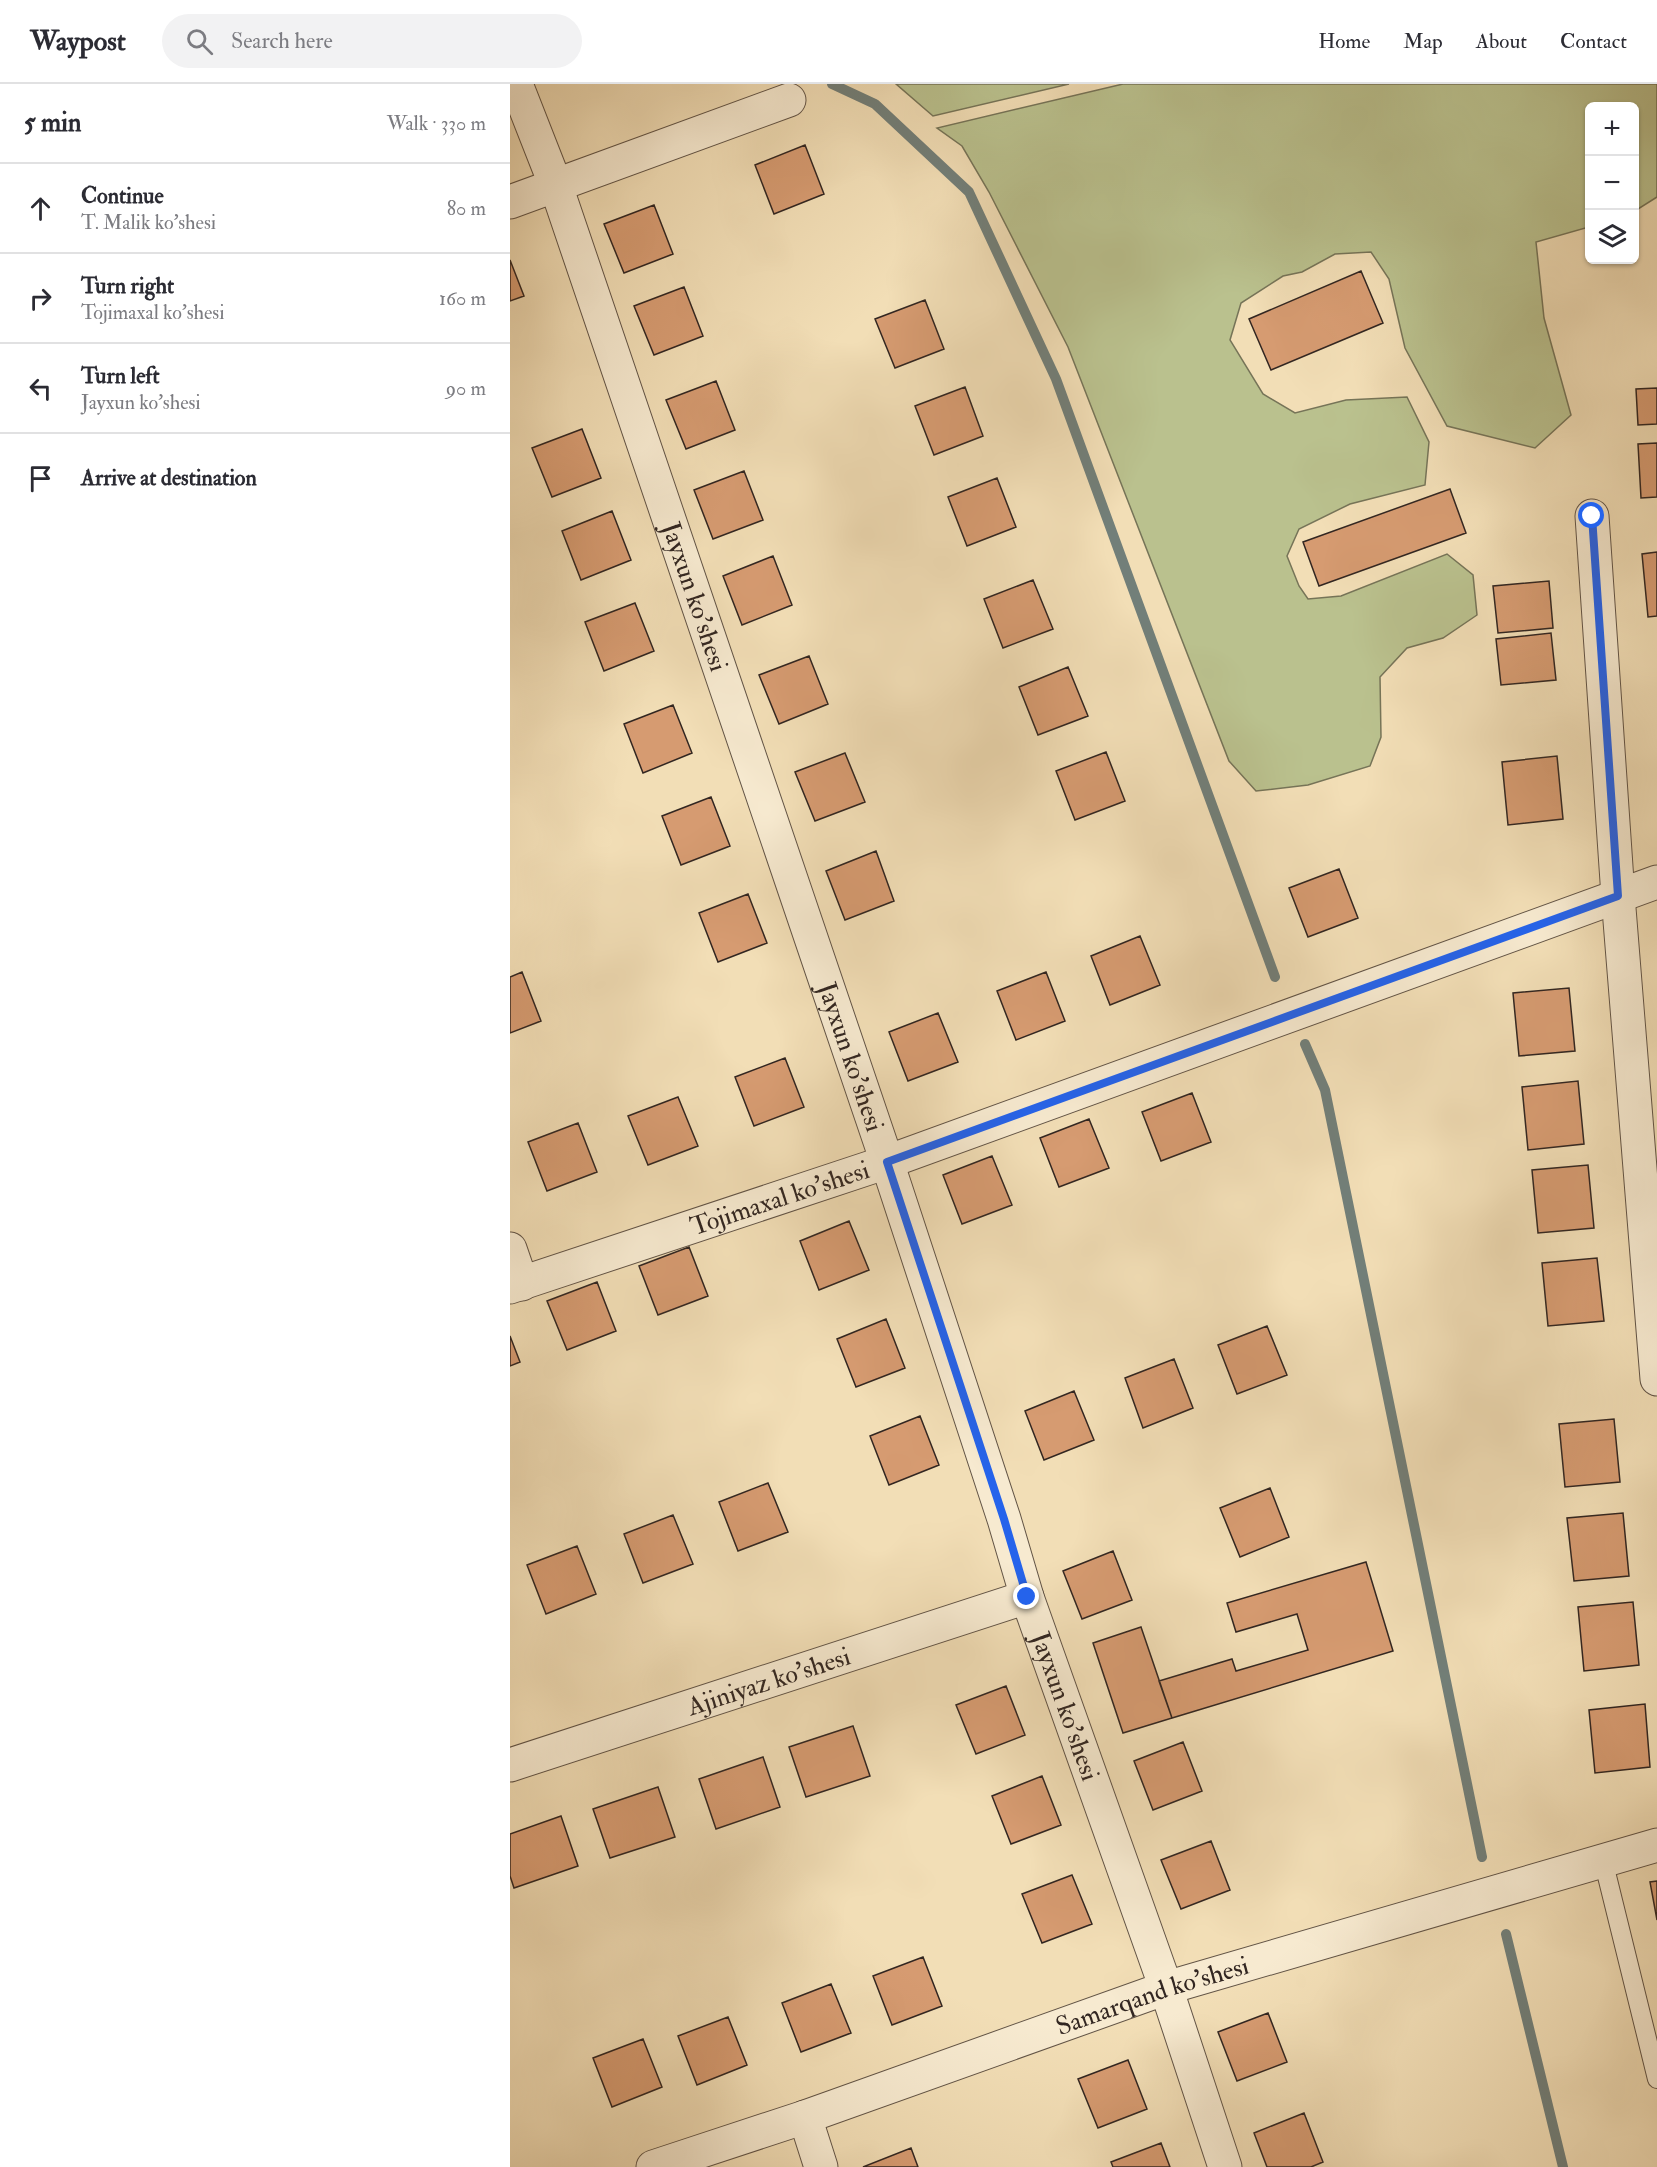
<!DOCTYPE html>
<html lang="en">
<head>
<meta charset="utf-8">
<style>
	:root { --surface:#fff; --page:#f2f2f3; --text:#2b2b33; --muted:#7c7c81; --line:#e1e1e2 }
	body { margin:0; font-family:"IM FELL Double Pica",serif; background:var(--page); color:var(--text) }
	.controls { position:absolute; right:18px; top:18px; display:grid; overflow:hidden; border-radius:9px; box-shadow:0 2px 4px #0004 }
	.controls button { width:54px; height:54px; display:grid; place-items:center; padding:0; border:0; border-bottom:2px solid var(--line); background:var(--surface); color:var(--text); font:30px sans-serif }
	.stop { position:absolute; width:18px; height:18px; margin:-14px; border:4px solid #2563eb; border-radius:50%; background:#fff }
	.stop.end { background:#2563eb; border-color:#fff; box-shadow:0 2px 6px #0008 }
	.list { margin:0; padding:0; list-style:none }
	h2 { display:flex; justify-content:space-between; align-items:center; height:78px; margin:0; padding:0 24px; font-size:26px }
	h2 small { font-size:20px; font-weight:400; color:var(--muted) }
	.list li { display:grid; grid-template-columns:39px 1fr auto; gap:18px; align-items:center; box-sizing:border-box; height:90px; padding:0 24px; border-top:2px solid var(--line) }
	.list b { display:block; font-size:22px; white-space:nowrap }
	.list p { margin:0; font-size:20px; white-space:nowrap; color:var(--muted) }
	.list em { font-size:20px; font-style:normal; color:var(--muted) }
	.icon { flex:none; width:33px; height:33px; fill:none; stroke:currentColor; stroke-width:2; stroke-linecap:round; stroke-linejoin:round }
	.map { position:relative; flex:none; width:1147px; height:2083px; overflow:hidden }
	header { display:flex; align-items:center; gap:36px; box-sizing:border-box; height:84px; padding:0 30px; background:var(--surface); border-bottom:2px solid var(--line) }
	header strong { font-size:28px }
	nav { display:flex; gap:33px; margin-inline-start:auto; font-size:21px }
	.search { width:420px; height:54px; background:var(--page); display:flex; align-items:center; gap:15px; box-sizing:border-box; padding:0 21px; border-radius:33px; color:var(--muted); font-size:22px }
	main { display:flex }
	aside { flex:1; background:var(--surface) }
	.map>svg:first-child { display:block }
</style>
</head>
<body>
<header>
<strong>Waypost</strong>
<div class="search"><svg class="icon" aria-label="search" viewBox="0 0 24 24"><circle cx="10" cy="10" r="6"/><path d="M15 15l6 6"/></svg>Search here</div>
<nav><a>Home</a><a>Map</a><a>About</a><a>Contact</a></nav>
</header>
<main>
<aside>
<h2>5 min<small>Walk · 330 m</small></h2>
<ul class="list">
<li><svg class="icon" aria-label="ahead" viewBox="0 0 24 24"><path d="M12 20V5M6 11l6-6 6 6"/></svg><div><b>Continue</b><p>T. Malik ko'shesi</p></div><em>80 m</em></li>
<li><svg class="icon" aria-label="right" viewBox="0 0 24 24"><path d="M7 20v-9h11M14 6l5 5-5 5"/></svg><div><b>Turn right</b><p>Tojimaxal ko'shesi</p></div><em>160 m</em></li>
<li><svg class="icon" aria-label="left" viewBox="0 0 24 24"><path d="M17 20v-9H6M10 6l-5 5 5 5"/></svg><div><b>Turn left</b><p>Jayxun ko'shesi</p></div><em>90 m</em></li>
<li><svg class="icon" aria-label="arrive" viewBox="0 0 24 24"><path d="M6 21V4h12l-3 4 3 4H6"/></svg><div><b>Arrive at destination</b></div></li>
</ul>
</aside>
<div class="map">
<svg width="1147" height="2083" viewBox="0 0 1147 2083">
	<rect width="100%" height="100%" fill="#f2deb6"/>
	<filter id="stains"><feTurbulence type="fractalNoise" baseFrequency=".00333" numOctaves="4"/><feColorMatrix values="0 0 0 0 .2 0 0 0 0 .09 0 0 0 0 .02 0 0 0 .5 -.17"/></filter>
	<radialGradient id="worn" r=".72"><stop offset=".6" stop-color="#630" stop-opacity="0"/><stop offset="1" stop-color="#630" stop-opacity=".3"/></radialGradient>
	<!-- green -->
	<path fill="#bac18e" stroke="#767458" stroke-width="1.5" d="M386 0H559L423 32Z
		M613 0H1147V113L1125 127 1124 22H1080L1079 143 1026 158 1034 234 1061 331 1025 364 937 342 895 264 879 195 861 168 825 170 792 188 773 192 731 219 720 256 753 310 785 329 836 316 897 313 919 358 915 401 840 420 789 445 777 472 789 502 798 515 831 512 937 470 963 491 967 531 933 554 897 564 870 593 871 653 860 682 798 701 746 707 719 677 558 263 479 108 452 62 427 44Z"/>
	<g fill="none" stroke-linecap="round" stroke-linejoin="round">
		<!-- stream -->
		<path stroke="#727f79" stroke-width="10" d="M322 0 365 20 459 108 546 295 765 893
			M795 960 815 1006 972 1773
			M996 1850 1053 2083"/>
	</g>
	<!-- building -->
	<path fill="#d69b71" stroke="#322621" stroke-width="1.5" d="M295 61 314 110 264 130 245 81Z
		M144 121 163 170 114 189 94 140Z
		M0 176 14 212 0 217Z
		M851 187 873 239 761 286 739 235Z
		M174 203 193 252 144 271 124 222Z
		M415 216 434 265 385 284 365 235Z
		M206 297 225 346 176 365 156 316Z
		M455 303 473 352 424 371 405 322Z
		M1147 304V340L1128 341 1126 305Z
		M72 345 91 394 42 413 22 364Z
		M1147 359V413L1131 414 1128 360Z
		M234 387 253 436 203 455 184 406Z
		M487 394 506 443 457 462 438 413Z
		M940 405 956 449 809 502 793 458Z
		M102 427 121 476 71 496 52 447Z
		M1147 468V532L1138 533 1132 470Z
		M263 472 282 521 232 541 213 492Z
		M523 496 543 545 493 564 474 515Z
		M1039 497 1043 544 988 549 983 502Z
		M125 519 144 567 94 587 75 538Z
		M1041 549 1046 596 991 601 986 555Z
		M299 572 318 620 269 640 249 591Z
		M558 583 578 632 528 651 509 603Z
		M163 621 182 669 133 689 114 640Z
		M596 668 615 717 565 736 546 687Z
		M335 669 355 718 305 737 285 688Z
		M1047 672 1053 735 998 741 992 678Z
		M201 713 220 762 171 781 152 732Z
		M366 767 384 817 335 836 316 787Z
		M829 785 848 834 798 853 779 804Z
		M238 810 257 859 208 878 189 829Z
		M630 852 650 901 600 921 581 872Z
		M12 888 31 937 0 949V893Z
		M536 888 555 937 506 956 487 907Z
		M1059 904 1065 967 1009 972 1003 909Z
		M428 929 448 978 398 997 379 948Z
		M275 974 294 1023 244 1042 225 993Z
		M1068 997 1074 1060 1018 1066 1012 1003Z
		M682 1009 701 1058 651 1077 632 1028Z
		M168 1013 188 1062 138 1081 118 1032Z
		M579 1035 599 1084 549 1103 530 1054Z
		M68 1039 87 1088 37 1107 18 1058Z
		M482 1072 502 1121 452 1140 433 1091Z
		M1078 1081 1084 1144 1028 1149 1022 1086Z
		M339 1137 359 1186 309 1206 290 1157Z
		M179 1163 198 1212 148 1231 129 1182Z
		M1087 1174 1094 1237 1038 1242 1032 1179Z
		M87 1198 106 1247 57 1266 37 1217Z
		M376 1235 395 1284 346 1303 327 1255Z
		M757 1242 777 1291 727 1310 708 1261Z
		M0 1252 10 1278 0 1282Z
		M664 1275 683 1324 633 1344 615 1294Z
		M564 1307 584 1356 534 1376 515 1327Z
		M410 1332 429 1381 379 1401 360 1352Z
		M1104 1335 1110 1398 1055 1403 1049 1340Z
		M258 1399 278 1448 228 1467 209 1418Z
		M760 1404 779 1453 730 1473 710 1424Z
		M1113 1429 1119 1492 1064 1497 1057 1434Z
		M163 1431 183 1480 133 1499 114 1450Z
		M67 1462 86 1510 36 1530 17 1481Z
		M603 1467 622 1516 572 1535 553 1487Z
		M856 1478 883 1567 662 1634 649 1597 722 1575 726 1587 798 1566 787 1530 726 1548 717 1519Z
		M1123 1518 1129 1581 1074 1587 1068 1523Z
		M631 1543 662 1634 613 1649 583 1559Z
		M496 1602 515 1651 466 1670 446 1621Z
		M1135 1620 1140 1683 1085 1689 1079 1626Z
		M343 1642 360 1692 296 1713 279 1663Z
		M673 1658 692 1707 643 1726 624 1677Z
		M253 1673 270 1723 206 1745 189 1695Z
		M532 1692 551 1741 501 1760 482 1712Z
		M148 1703 165 1753 100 1774 83 1725Z
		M51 1732 68 1782 4 1804 0 1792V1750Z
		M701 1757 720 1806 671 1825 651 1776Z
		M562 1791 582 1840 532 1859 512 1810Z
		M1147 1797V1836L1140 1798Z
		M413 1873 432 1922 382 1941 363 1892Z
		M321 1900 341 1949 291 1968 272 1919Z
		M758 1929 777 1978 727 1997 708 1948Z
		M218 1933 237 1981 187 2001 168 1952Z
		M133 1955 152 2003 102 2023 83 1974Z
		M618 1976 637 2025 588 2044 568 1995Z
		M794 2029 813 2078 801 2083H757L744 2049Z
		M651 2059 660 2083H603L601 2078Z
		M401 2064 408 2083H353Z"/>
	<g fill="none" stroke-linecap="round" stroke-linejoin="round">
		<!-- service casing -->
		<g stroke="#625446" stroke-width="20">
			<path id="service" d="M1093 1776 1147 1995"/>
		</g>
		<!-- minor casing -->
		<g stroke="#625446" stroke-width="35">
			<g id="minor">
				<path id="s1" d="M6 0 46 102 377 1078 494 1435 517 1513 656 1904 715 2083"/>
				<path d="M0 118 279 16"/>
				<path d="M1082 432 1108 812 1147 1295"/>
				<path d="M0 1165 12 1200"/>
				<path id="s2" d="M0 1681 517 1513"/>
				<path d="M295 2033 311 2083"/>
				<path id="s3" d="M143 2083 295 2033 656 1904 1147 1761"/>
			</g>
		</g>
		<!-- tertiary casing -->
		<g stroke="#625446" stroke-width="35">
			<g id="tertiary">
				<path id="s4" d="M0 1203 377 1078 1147 798"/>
			</g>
		</g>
		<!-- service -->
		<use href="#service" stroke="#f7ead0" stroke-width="18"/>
		<!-- minor -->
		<use href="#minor" stroke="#f7ead0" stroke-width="33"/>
		<!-- tertiary -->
		<use href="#tertiary" stroke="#f7ead0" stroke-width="33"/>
	</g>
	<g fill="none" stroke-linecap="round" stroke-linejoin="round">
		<!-- route -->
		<path stroke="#2563eb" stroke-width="8" d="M517 1513 494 1435 377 1078 1108 812 1082 432"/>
	</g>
	<g text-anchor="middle" stroke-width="5" stroke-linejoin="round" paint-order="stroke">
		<!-- street labels -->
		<g font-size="26" fill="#322621" stroke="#f7ead0">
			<text dy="9" stroke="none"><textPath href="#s1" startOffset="543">Jayxun ko'shesi</textPath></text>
			<text dy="9" stroke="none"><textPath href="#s1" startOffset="1029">Jayxun ko'shesi</textPath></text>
			<text dy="9" stroke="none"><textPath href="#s4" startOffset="284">Tojimaxal ko'shesi</textPath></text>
			<text dy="9" stroke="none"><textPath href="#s2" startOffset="272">Ajiniyaz ko'shesi</textPath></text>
			<text dy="9" stroke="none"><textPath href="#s1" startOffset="1713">Jayxun ko'shesi</textPath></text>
			<text dy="9" stroke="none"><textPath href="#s3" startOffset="528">Samarqand ko'shesi</textPath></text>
		</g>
	</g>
	<rect width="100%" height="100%" filter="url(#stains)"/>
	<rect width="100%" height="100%" fill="url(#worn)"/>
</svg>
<div class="controls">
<button>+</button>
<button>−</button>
<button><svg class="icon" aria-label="layers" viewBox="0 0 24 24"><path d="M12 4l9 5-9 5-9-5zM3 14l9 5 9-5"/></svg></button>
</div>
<div class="stop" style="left:1082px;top:432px"></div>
<div class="stop end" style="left:517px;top:1513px"></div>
</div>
</main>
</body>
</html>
